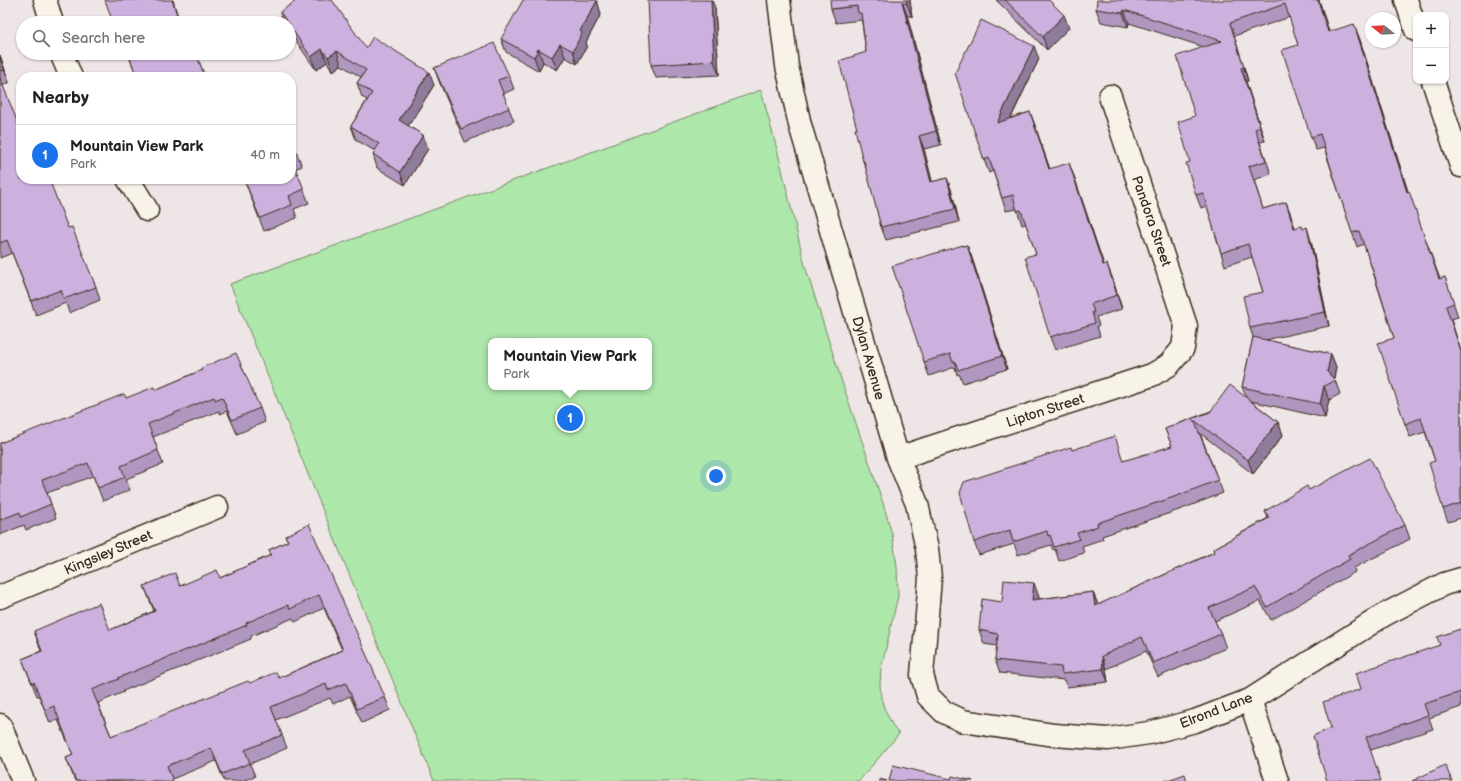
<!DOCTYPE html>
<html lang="en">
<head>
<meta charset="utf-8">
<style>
	:root { --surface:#fff; --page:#f6f6f6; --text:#222; --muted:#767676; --line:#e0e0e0; --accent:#1a73e8 }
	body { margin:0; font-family:"Balsamiq Sans",sans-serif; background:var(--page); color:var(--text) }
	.controls { position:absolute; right:12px; top:12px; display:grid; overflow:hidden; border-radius:8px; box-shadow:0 1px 3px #0004 }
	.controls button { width:36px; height:36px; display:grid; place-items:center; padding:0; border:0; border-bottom:1px solid var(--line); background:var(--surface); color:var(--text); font:20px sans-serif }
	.compass { position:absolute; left:1365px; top:12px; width:36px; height:36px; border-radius:50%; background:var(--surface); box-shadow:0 1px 3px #0004; rotate:288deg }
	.you { position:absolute; left:716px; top:476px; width:14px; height:14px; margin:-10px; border:3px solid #fff; border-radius:50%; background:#1a73e8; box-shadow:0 0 0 6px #1a73e833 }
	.badge { display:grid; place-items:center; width:26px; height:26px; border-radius:50%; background:var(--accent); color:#fff; font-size:13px; font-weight:700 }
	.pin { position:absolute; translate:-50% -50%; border:2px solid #fff; box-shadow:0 1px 4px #0006 }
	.popup { position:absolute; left:488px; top:338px; width:164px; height:52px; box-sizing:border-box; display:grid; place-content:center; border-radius:8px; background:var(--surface); filter:drop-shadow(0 1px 3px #0005); font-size:13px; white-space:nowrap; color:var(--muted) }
	.popup b { font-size:15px; color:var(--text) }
	.popup::after { content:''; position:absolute; left:50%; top:100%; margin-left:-8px; border:8px solid transparent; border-top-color:var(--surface) }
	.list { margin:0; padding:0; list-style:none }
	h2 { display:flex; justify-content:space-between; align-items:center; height:52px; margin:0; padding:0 16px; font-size:17px }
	h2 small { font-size:13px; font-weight:400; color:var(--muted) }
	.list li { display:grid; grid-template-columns:26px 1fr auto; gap:12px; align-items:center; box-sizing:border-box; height:60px; padding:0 16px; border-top:1px solid var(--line) }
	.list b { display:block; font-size:15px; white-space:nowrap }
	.list p { margin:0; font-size:13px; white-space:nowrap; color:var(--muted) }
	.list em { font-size:13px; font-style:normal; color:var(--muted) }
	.icon { flex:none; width:22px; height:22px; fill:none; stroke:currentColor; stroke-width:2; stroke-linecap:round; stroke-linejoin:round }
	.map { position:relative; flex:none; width:1461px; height:781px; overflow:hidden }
	.search { position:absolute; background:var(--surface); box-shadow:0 1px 3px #0004; left:16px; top:16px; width:280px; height:44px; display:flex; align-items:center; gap:10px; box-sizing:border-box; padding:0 14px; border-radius:22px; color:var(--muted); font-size:15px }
	.panel { position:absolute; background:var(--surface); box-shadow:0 1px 3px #0004; left:16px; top:72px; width:280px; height:112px; border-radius:16px }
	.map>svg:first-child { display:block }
</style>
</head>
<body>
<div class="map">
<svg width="1461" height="781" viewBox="0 0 1461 781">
	<rect width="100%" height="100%" fill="#eee6e6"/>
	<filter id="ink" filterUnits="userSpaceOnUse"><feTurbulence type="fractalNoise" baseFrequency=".025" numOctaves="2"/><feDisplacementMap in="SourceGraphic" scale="8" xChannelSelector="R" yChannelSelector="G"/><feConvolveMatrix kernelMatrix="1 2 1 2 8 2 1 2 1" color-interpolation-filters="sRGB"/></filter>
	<g filter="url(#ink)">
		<!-- green -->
		<path fill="#aee7aa" stroke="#748864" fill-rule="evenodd" d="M761 90 779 157 805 266 842 382 883 503 892 534 897 566 898 596 881 669 880 685 881 697 884 708 894 728 899 734 859 781H434L230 284ZM491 341H649V387H491Z"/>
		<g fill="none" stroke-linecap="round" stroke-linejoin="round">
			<!-- minor casing -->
			<g stroke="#3b2a1e" stroke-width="25">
				<path id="minor" d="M45 0 52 23
					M779 0 787 66 800 125 898 458 917 504 927 549 930 578 922 675 928 696 944 712 963 721 1054 735 1108 739 1149 733 1195 721 1250 700 1384 615 1444 584 1461 579
					M1406 0 1416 30
					M61 53 71 77
					M1433 81 1461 166
					M128 179 147 210
					M898 458 1152 375 1169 365 1183 348 1186 326 1110 96
					M0 597 217 507
					M1250 700 1277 781
					M0 725 23 781"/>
			</g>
			<!-- minor -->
			<use href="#minor" stroke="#f7f3e8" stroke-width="22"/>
		</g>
		<!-- wall -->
		<path fill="#af97bf" stroke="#3b2a1e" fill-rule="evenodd" d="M910 0 912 17 907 15 941 145 924 149 932 182 947 178 952 192 959 222 886 240 881 227 868 174 863 161 857 129 866 52 862 23 861 20 836 23 831 9Z
			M996 0H1049L1069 28 1047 50Z
			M1319 0 1329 32 1359 37 1408 191 1440 279 1445 277 1458 317 1451 319 1461 351V518L1448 522 1443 509 1435 461 1425 432 1410 437 1405 424 1394 338 1364 244 1357 247 1324 148 1316 150 1311 137 1298 45 1290 17 1234 36 1248 81 1246 82 1265 141 1260 142 1271 174 1254 180 1263 209 1286 202 1295 228 1303 229 1311 241 1329 326 1265 340 1331 354 1336 367 1334 379 1335 380 1340 394 1329 400 1325 418 1251 401 1278 422 1283 435 1253 474 1200 433 1223 493 1182 509 1102 536 1103 539 1082 546 1084 553 1059 561 1055 549 1053 550 1051 545 1018 555 1014 544 979 555 974 542 1072 450 1124 461 1172 446 1165 429 1246 397 1242 387 1253 337 1250 328 1263 292 1252 257 1225 266 1221 253 1207 206 1201 208 1196 195 1190 162 1204 47 1129 23 1128 27 1101 22 1096 9Z
			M597 1 601 14 586 42 587 46 577 64 565 57 557 70 543 62 539 71 506 52 501 39Z
			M715 8 719 75 656 78 651 65Z
			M280 12 366 48 434 85 408 126 423 135 428 149 405 185 377 168 373 154 375 151 356 140 351 126 367 100 362 97 357 83 361 77 341 65 333 71 327 62 316 70 289 31V23H284Z
			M123 53H196L205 77H137L128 54 123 55Z
			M0 55 9 83 3 85 21 179 68 228 96 287 100 300 69 313 66 303 36 315 12 253 0 258Z
			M1039 59 1011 118 1030 112 1050 169 1074 176 1104 265 1112 277 1122 309 1096 317 1099 325 1097 326 1100 336 1055 350 1050 337 1036 254 1026 224 1022 225 1017 209 1006 211 993 171 989 173 984 160Z
			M434 68 509 76 514 89 503 94 514 121 465 142 439 81Z
			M291 138 302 166 295 169 309 203 294 209 297 218 264 231 244 179H291Z
			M967 245 972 258 1007 369 963 383 959 374 957 375 955 367 929 376 924 362 963 246Z
			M202 370 260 408 265 422 237 434 227 411 220 414 219 411 153 437 163 464 126 479 130 490 103 501 93 476 47 493 56 518 26 530 24 525 0 535V443L126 398 155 390Z
			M1309 490 1405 525 1410 539 1354 568 1355 572 1271 620 1260 601 1215 621 1221 634 1226 648 1158 677 1146 651 1106 669 1108 682 1067 687 1064 680 1000 673 995 660 997 646 984 644 979 630 1002 602 1039 597 1038 599 1093 592 1098 605 1214 552 1213 549 1268 518 1265 511Z
			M285 536 385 697 390 710 362 723 350 696 333 704 330 698 276 720 287 748 250 764 255 776 242 781H224L216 761 172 779 173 781H75L66 758 73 755 58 720 50 723 39 696H37L22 659 41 651 34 631 110 630 154 611 144 586H180L220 578 271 555 269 550 288 541ZM324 608 342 650 279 678 250 683 111 736 98 703 124 692 123 691 251 639V636L293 618 295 622Z
			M1461 632V707L1429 718 1433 729 1371 750 1331 728 1361 689 1440 645Z"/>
		<!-- shaded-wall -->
		<path fill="#8f7b9b" stroke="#3b2a1e" d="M172 0H173L180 23Z
			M711 0H712L715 8 719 75 714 61Z
			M906 0H910L912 17 907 4Z
			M1318 0H1319L1333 45 1328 32Z
			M597 1 601 14 586 42 587 46 577 64 573 51 580 31Z
			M902 2 907 15 941 145 936 131Z
			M1124 10 1129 23 1128 27 1123 13Z
			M1064 15 1069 28 1047 50 1043 37Z
			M1230 23 1234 36 1248 81 1244 67Z
			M1354 24 1359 37 1412 205 1407 192Z
			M560 44 565 57 557 70 552 57Z
			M1034 46 1039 59 1002 136 997 123Z
			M322 49 327 62 316 70 311 57Z
			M538 49 543 62 539 71 534 57Z
			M337 51 341 65 333 71 328 57Z
			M0 55 9 83 0 57Z
			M1241 68 1246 82 1265 141 1260 127Z
			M429 72 434 85 404 133 399 120Z
			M1030 112 1035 125 1054 183 1049 169Z
			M423 135 428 149 405 185 400 172Z
			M919 136 924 149 936 196 931 182Z
			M1069 163 1074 176 1108 279 1103 265Z
			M947 178 952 192 959 222 955 209Z
			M1286 202 1291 215 1299 242 1294 228Z
			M1307 227 1311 241 1329 326 1325 312Z
			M967 245 972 258 1007 369 1002 356Z
			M1107 264 1112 277 1122 309 1117 295Z
			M1331 354 1336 367 1333 382 1327 372Z
			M1324 386 1329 400 1325 418 1320 404Z
			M1278 422 1283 435 1253 474 1248 460Z
			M1034 583 1039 597 1037 614 1032 600Z
			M1093 592 1098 605 1095 606Z
			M1102 656 1106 669 1108 682 1103 669Z"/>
		<!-- building -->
		<path fill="#ccb0de" stroke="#3b2a1e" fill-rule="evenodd" d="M105 0H172L180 23H113Z
			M297 0H332L366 48 373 37 429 72 399 120 423 135 400 172 373 154 379 144 351 126 372 93 357 83 366 70 337 51 328 57 322 49 311 57 289 25V23H288L280 12Z
			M523 0H596L597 1 580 31 582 33 573 51 560 44 552 57 538 49 534 57 501 39Z
			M648 0H711L714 61 651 65Z
			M830 0H906L907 4 902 2 936 131 919 136 931 182 947 178 955 209 881 227 864 161H863L855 129H857L839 61 866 52 861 13H858L857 6 831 9Z
			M1005 0H1049L1064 15 1043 37Z
			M1097 0H1318L1328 32 1354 24 1407 192 1409 191 1439 279 1445 277 1454 303 1446 306 1461 352V503L1443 509 1429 463 1435 461 1421 418 1405 424 1378 343 1394 338 1374 274 1359 231 1352 233 1320 134 1311 137 1282 50 1298 45 1285 4 1230 23 1244 67 1241 68 1260 127 1255 129 1266 161 1249 166 1263 209 1286 202 1294 228 1302 226 1303 229 1307 227 1325 312 1250 328 1243 296 1263 292 1248 244 1221 253 1203 193 1196 195 1186 163 1190 162 1178 122 1195 116 1177 56 1222 41 1124 10 1123 13 1096 9Z
			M981 20 1034 46 997 123 1030 112 1049 169 1069 163 1103 265 1107 264 1117 295 1091 304 1094 312H1092L1095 323 1050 337 1025 257 1036 254 1021 210 1017 211 1013 195 1002 198 989 158 984 160 955 73Z
			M494 43 509 76 498 80 509 108 461 129 434 68Z
			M128 53H196L205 77H137Z
			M0 57 4 70 0 71Z
			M0 78 21 131V179H49L68 228 72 227 96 287 64 299 61 290 31 301 7 240 0 243Z
			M291 138 297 153 291 155Z
			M291 158 304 189 289 196 292 205 260 218 244 179H291Z
			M963 245V246L967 245 1002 356 958 370 955 361 953 362 950 354 924 362 892 266Z
			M1253 337 1331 354 1327 372 1335 380 1324 386 1320 404 1242 387Z
			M236 353 260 408 232 420 222 397 215 400 214 397 148 424 158 450 121 466 125 477 98 488 88 463 42 480 51 504 21 517 20 512 0 520V443L124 394 126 398 154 387 155 390 202 370 201 368Z
			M1230 385 1278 422 1248 460 1194 420 1218 480 1177 496 1097 523 1098 526 1077 533 1080 539 1054 547 1050 535 1048 536 1047 531 1013 542 1010 530 974 542 960 493 964 482 1071 447 1072 450 1115 436 1123 461 1172 446 1165 429 1210 412Z
			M1370 458 1405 525 1348 555 1350 559 1267 607 1255 587 1209 608 1221 634 1153 663 1142 637 1102 656 1103 669 1062 674 1061 667 995 660 998 634 979 630 982 599 1002 602 1004 580 1034 583 1032 600 1093 592 1095 606 1215 552 1213 549 1269 518 1265 511 1307 486 1309 490Z
			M309 524 385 697 357 709 346 683 328 690 326 684 271 707 282 735 245 750 250 763 222 774 211 748 167 766 173 781H76L66 758 73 755 54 706 45 710 34 682 32 683 22 659 42 651 34 631 99 603 110 630 155 611 144 586 175 573 180 586 217 570 220 578 271 555 269 550 288 541 285 536ZM319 595 343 650 279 678 276 672 250 683 248 681 111 736 92 690 119 679 118 678 247 625 246 623 288 605 290 609Z
			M1460 629 1461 632V692L1424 704 1428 715 1366 737 1381 781H1327L1313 736 1331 728 1323 702 1361 689 1356 673 1440 645 1437 637Z
			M893 765 951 779 952 776 973 781H889Z
			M1445 765 1452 781H1412Z
			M1185 774 1187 781H1165Z
			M880 779 887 781H879Z"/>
	</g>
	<g text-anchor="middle" stroke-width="3.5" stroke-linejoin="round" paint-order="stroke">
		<!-- street labels -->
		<g font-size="14" fill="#3b2a1e" stroke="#f7f3e8">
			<text transform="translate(1152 221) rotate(71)" y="5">Pandora Street</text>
			<text transform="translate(869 358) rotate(74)" y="5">Dylan Avenue</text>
			<text transform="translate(1045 410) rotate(-18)" y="5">Lipton Street</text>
			<text transform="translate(108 552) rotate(-23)" y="5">Kingsley Street</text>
			<text transform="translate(1216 710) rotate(-21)" y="5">Elrond Lane</text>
		</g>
	</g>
</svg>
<div class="controls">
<button>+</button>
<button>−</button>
</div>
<svg class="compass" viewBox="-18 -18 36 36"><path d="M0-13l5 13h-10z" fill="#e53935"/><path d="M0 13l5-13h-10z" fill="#767676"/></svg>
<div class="you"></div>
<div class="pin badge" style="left:570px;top:418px">1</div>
<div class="popup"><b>Mountain View Park</b>Park</div>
<div class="search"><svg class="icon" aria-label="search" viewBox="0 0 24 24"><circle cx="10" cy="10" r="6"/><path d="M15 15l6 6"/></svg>Search here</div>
<section class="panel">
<h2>Nearby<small></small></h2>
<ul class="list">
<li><span class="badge">1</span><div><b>Mountain View Park</b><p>Park</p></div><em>40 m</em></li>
</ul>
</section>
</div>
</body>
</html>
